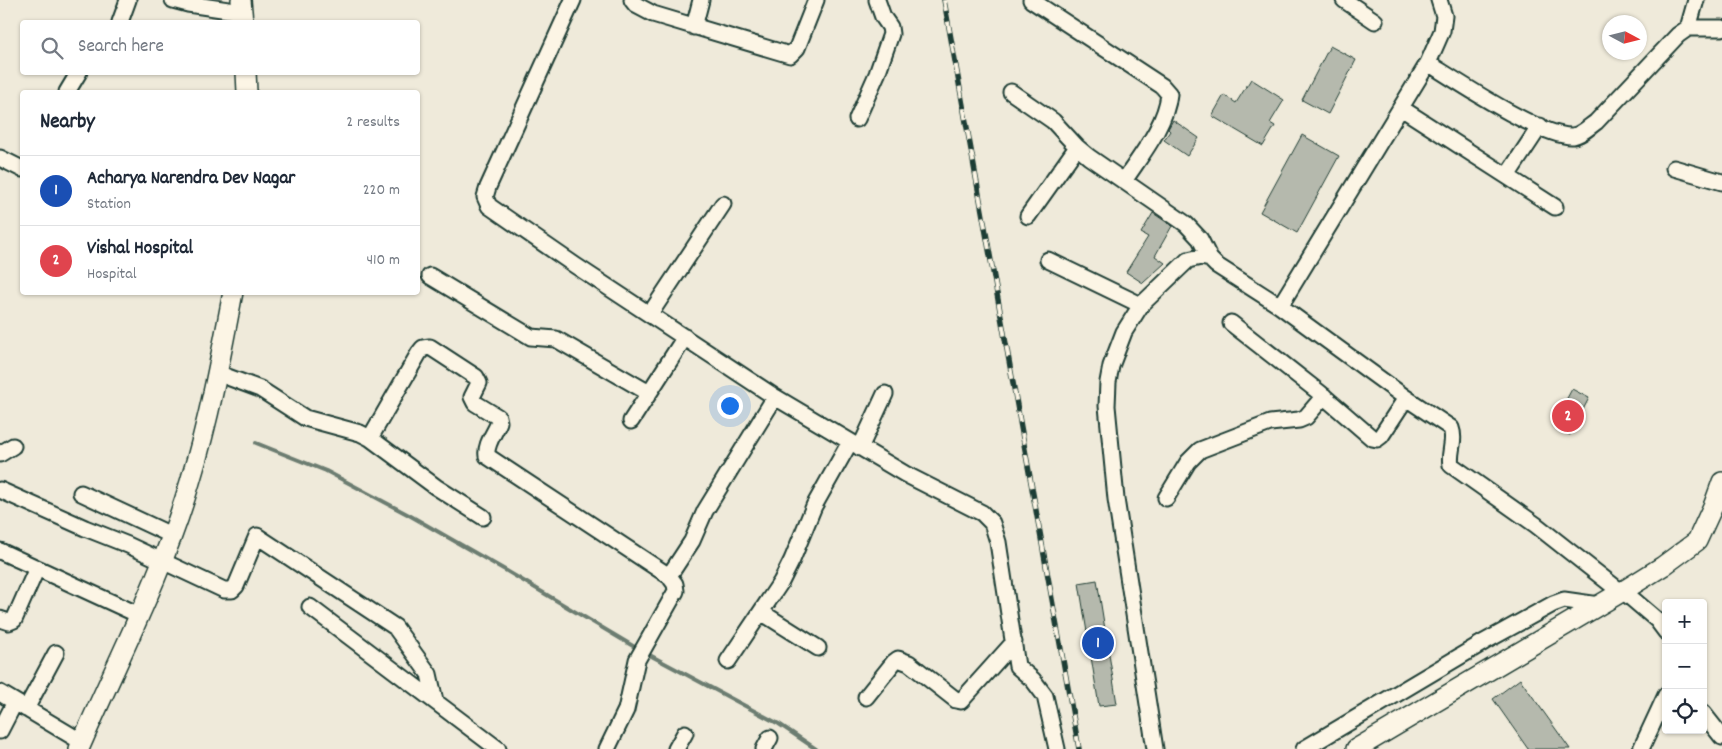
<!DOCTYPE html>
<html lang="en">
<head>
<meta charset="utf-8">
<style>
	:root { --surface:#fff; --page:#f6f6f7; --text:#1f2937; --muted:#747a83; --line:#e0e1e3; --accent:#d1495b }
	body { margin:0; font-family:Dekko,sans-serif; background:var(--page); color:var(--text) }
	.controls { position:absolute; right:15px; bottom:15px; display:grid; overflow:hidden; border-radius:5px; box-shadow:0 1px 4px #0004 }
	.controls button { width:45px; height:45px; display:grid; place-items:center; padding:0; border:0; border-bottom:1px solid var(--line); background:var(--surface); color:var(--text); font:25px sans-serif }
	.compass { position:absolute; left:1602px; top:15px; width:45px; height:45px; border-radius:50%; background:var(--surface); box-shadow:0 1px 4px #0004; rotate:97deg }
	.you { position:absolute; left:729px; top:405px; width:18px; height:18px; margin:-12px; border:4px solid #fff; border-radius:50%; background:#1a73e8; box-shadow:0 0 0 8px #1a73e833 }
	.badge { display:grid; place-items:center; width:32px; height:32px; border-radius:50%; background:var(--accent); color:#fff; font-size:16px; font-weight:700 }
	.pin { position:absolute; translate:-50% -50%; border:2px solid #fff; box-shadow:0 1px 5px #0006 }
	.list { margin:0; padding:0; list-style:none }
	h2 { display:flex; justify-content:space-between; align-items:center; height:65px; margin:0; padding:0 20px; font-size:21px }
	h2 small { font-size:16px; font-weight:400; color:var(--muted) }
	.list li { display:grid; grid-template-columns:32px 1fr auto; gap:15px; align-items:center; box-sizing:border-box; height:70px; padding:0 20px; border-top:1px solid var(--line) }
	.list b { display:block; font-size:19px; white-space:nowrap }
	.list p { margin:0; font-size:16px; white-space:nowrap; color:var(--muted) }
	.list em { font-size:16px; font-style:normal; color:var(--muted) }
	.icon { flex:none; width:28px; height:28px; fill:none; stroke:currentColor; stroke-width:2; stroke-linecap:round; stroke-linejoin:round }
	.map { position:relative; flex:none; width:1722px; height:749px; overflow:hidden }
	.search { position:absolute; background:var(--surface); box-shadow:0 1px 4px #0004; left:20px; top:20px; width:400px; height:55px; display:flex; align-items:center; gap:12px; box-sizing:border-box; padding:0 18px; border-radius:5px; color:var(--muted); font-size:19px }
	.panel { position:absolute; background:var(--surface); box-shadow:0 1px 4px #0004; left:20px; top:90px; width:400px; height:205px; border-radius:5px }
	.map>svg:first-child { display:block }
</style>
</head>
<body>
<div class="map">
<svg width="1722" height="749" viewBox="0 0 1722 749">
	<rect width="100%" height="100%" fill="#efeada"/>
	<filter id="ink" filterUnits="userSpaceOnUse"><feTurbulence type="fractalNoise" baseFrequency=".02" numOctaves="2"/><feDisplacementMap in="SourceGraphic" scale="10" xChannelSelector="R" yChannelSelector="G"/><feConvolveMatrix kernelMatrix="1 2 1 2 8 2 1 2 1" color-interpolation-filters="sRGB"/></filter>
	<g filter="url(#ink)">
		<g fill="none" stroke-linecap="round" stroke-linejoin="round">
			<!-- stream -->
			<path stroke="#6c7d71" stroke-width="4" d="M256 443 326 471 409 515 505 570 638 649
				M644 652 779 724 816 749"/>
		</g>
		<!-- building -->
		<path fill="#b5b9ad" stroke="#1f3d34" d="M1330 46 1356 60 1328 114 1302 100Z
			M1251 79 1284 100 1270 123 1275 126 1263 146 1212 116 1224 95 1236 103Z
			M1173 120 1199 138 1187 156 1164 140 1170 131 1168 129Z
			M1302 135 1339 156 1297 233 1260 212Z
			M1153 213 1172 226 1155 256 1165 263 1143 283 1126 272 1148 237 1141 233Z
			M1572 389 1589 398 1570 435 1552 426Z
			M1097 580 1117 704 1099 706 1079 583Z
			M1520 679 1570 749H1528L1493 699Z"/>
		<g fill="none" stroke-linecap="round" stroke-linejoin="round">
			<!-- minor casing -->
			<g stroke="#1f3d34" stroke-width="19">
				<path id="minor" d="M173 0 188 4 242 12
					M573 0 488 187 485 197 489 206 576 266 775 397 905 474 982 513 992 523 998 542 1017 666 1033 680 1045 696 1057 749
					M632 0 636 5 653 14 790 55 797 48 816 0
					M1031 0 1162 86 1169 94C1166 125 1141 155 1124 181
					M1344 0 1375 21
					M1439 0 1444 16 1442 31 1428 63C1457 81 1542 138 1573 136 1581 135 1589 127 1596 122L1678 35 1688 28H1722
					M120 22 128 0
					M694 27 701 0
					M1688 28 1696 0
					M67 92 79 72
					M1011 92 1053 121 1077 147 1089 157 1186 224 1200 239 1210 259 1216 265 1280 306 1406 398 1451 428C1456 441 1448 453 1451 465L1536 525 1621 592
					M1401 108 1555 207
					M857 119 877 74 891 34 890 27 883 17 877 0
					M0 158 22 169
					M1674 168 1722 182
					M1507 176 1540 126
					M1028 216 1077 147
					M1048 260 1141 305
					M430 276 531 337 556 339 649 393
					M1280 306 1428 63
					M650 314 723 204
					M1231 323 1320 393 1372 438 1377 439 1381 436 1406 398
					M217 373 260 389 305 418 360 433 370 438 436 487 483 517
					M631 421 685 337
					M370 438 419 353 423 348 430 347 476 377 479 383 472 397 475 403 498 417 499 422C495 433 485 444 487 456L669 576 675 584 676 591 637 660 626 710 607 749
					M860 448 885 394
					M0 454 13 446
					M0 490 85 528 128 545 224 590H232L236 586 257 536 395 627 429 674 435 701
					M81 493 171 535
					M1166 498 1188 462 1200 450 1270 423 1299 420 1306 417 1324 396
					M0 551 139 615
					M669 576 692 541 705 511 775 397
					M1623 591 1657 620 1666 632
					M310 607 498 749
					M761 612 818 648
					M0 619 9 622 14 620 37 568
					M728 661 781 582 792 560 814 506 850 442
					M0 693 82 742
					M866 697 894 662 898 659 909 663 956 700 961 701 1014 642
					M26 709 56 653
					M1703 713 1722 737
					M0 731 15 702
					M676 749 685 733
					M764 749 770 738
					M1155 749 1116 499 1107 406 1108 382 1111 366 1124 332 1141 305 1188 260 1201 257 1210 259
					M1304 749 1484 642 1553 604 1564 600 1599 605
					M1641 749 1666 695"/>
			</g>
			<!-- major casing -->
			<g stroke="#1f3d34" stroke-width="22">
				<path id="major" d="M241 0 243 22
					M246 72 247 92
					M79 749C117 661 163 574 190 482 209 420 221 356 233 292
					M1356 749 1623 591 1663 566 1697 541 1714 504 1722 482"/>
			</g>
			<!-- minor -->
			<use href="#minor" stroke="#fcf5e5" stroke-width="15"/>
			<!-- major -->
			<use href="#major" stroke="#fcf5e5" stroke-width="19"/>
			<!-- rail casing -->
			<g stroke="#1f3d34" stroke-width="5.5">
				<path id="rail" d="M944 0 1079 749"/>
			</g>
			<!-- rail -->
			<use href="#rail" stroke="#fcf5e5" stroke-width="4" stroke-dasharray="11" stroke-linecap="butt"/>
		</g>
	</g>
</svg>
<div class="controls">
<button>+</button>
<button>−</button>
<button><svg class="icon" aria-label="locate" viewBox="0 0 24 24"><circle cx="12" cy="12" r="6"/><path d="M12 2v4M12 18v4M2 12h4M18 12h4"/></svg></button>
</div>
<svg class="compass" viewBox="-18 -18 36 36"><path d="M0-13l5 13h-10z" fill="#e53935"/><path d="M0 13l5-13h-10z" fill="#747a83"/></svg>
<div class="you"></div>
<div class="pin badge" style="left:1098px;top:643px;background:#1a4fb4">1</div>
<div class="pin badge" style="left:1568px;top:416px;background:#e0444e">2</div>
<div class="search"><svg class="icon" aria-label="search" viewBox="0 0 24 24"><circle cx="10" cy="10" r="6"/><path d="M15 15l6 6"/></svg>Search here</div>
<section class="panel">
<h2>Nearby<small>2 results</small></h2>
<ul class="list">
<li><span class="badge" style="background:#1a4fb4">1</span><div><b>Acharya Narendra Dev Nagar</b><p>Station</p></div><em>220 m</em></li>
<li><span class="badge" style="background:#e0444e">2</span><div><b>Vishal Hospital</b><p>Hospital</p></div><em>410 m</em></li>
</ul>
</section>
</div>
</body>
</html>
